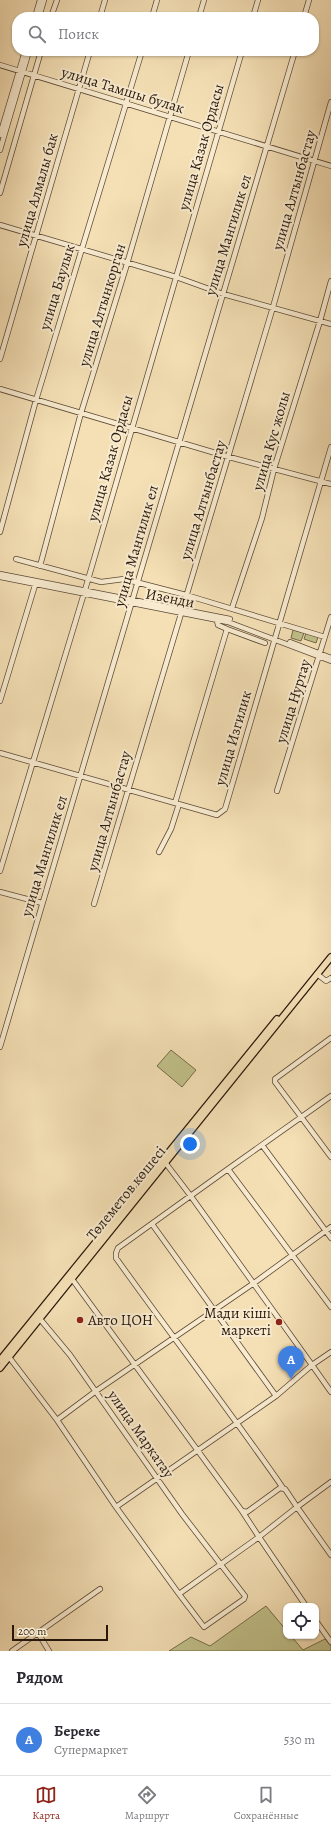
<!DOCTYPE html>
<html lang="ru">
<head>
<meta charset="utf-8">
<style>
	:root { --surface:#fff; --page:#f7f7f7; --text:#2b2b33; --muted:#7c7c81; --line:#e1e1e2; --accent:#8f2418 }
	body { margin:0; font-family:Alegreya,serif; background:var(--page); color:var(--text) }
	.controls { position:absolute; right:12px; bottom:12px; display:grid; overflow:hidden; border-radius:8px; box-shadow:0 1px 3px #0004 }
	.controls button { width:36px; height:36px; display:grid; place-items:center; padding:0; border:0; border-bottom:1px solid var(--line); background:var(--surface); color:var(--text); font:20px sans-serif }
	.scale { position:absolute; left:12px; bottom:10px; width:96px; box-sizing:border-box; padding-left:4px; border:2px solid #29180b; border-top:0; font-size:11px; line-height:14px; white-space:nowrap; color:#29180b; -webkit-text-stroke:3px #f8ebd0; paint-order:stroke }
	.you { position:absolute; left:190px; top:1144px; width:14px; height:14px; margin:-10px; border:3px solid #fff; border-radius:50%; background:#1a73e8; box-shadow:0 0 0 6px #1a73e833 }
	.badge { display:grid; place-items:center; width:26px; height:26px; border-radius:50%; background:var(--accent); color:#fff; font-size:13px; font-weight:700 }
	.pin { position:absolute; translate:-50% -33px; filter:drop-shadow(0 1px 2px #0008) }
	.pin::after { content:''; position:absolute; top:21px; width:14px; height:12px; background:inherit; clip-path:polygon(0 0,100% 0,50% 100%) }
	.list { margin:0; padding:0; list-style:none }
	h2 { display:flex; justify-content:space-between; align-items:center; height:52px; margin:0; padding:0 16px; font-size:17px }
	h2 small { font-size:13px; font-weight:400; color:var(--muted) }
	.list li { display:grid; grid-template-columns:26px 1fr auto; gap:12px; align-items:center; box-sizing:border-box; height:72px; padding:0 16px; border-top:1px solid var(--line) }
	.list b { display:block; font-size:15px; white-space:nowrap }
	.list p { margin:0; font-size:13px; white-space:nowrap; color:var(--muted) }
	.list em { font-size:13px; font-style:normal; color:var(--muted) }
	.icon { flex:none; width:22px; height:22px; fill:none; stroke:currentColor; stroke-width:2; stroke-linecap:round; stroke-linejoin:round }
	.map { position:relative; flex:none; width:331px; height:1651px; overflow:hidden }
	.search { position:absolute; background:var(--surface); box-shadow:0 1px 3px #0004; left:12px; right:12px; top:12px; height:44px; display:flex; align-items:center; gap:10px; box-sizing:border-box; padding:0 14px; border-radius:16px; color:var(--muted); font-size:15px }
	.sheet { height:124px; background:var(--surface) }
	nav { display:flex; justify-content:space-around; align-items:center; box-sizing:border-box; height:56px; border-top:1px solid var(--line); background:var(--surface); font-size:11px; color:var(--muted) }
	nav a { display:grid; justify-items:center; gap:2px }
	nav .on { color:var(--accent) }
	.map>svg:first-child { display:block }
</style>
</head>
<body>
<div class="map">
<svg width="331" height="1651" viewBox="0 0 331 1651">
	<rect width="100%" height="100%" fill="#f5e0b6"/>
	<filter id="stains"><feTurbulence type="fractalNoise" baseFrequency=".005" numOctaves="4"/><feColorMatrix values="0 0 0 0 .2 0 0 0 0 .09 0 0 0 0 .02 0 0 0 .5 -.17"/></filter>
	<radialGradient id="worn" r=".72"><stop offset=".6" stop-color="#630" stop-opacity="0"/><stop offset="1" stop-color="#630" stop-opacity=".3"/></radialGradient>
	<!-- green -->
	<path fill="#c1c18a" stroke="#756c4a" d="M293 630 304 633 301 641 291 638Z
		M306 633 318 637 316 643 304 639Z
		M171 1050 196 1070 182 1087 157 1066Z
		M266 1606 286 1630V1636H291L303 1650 325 1639 331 1646V1651H169L191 1637 210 1646Z"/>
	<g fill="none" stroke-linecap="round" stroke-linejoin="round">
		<!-- minor casing -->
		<g stroke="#5c4a36" stroke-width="6">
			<path id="minor" d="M35 17 40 0
				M39 17 44 0
				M51 17 57 0
				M100 17 105 0
				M152 17 157 0
				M199 17 204 0
				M253 17 258 0
				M304 17 309 0
				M0 65 331 166
				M0 135 25 51
				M0 150 29 51
				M0 193 41 51
				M0 225 176 277 223 294 331 324
				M0 359 90 51
				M0 389 229 457 331 484
				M0 532 36 400 142 51
				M16 559 101 582 124 579 186 595 325 637
				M40 566 81 413 127 264 189 51
				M0 574 230 619
				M0 577 228 622 331 661
				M232 608 262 518 274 469 320 321 331 281
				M227 629 265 643
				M290 642 331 658
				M0 701 36 582
				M0 753 217 815 225 809 331 447
				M277 791 331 617
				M175 803 227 629 218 625 216 617
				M159 852 171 829 179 804
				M0 871 85 590 242 51
				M0 892 42 903
				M94 904 273 307 331 102
				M317 974 326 981 331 978
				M331 1038 275 1079V1082L331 1157
				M0 1047 295 51
				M262 1145 331 1238
				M228 1169 331 1096
				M152 1224 276 1396
				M72 1279 242 1511 247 1512 280 1488 285 1489 297 1507 259 1537 306 1606
				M40 1319 70 1355 182 1514 245 1596 244 1599 204 1627 179 1594
				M331 1352 312 1365 331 1392
				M9 1357 57 1420 116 1507 179 1594 259 1537 242 1511
				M57 1420 96 1391 254 1283 331 1227
				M331 1482 297 1507 331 1555
				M283 1488C229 1410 171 1335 116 1258V1253L118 1248 228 1169 331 1307
				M116 1507 276 1396 312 1365 190 1195 164 1161
				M316 1621 331 1642
				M38 1633 49 1651
				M12 1651 100 1589"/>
		</g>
		<!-- major casing -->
		<g stroke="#29180b" stroke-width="8">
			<path id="major" d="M0 1360 277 1019
				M0 1368 331 957"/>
		</g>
		<!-- minor -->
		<use href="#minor" stroke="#f8ebd0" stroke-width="4.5"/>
		<!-- major -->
		<use href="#major" stroke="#f5e0b6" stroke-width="5.5"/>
	</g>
	<!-- markers -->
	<g fill="#8f2418" stroke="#f8ebd0" stroke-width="1.5">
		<circle cx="80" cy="1320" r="4"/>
		<circle cx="279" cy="1322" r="4"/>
	</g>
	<g text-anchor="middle" stroke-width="4" stroke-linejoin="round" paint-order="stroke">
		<!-- street labels -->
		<g font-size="15" fill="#29180b" stroke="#f8ebd0">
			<text transform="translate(123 90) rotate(17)" y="5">улица Тамшы булак</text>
			<text transform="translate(201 147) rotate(-74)" y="5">улица Казак Ордасы</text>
			<text transform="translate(37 190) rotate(-74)" y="5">улица Алмалы бак</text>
			<text transform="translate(294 190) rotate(-74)" y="5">улица Алтынбастау</text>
			<text transform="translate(228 235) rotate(-73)" y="5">улица Мангилик ел</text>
			<text transform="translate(57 287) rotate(-73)" y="5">улица Баулык</text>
			<text transform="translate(102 305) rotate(-73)" y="5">улица Алтынкорган</text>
			<text transform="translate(271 441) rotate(-74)" y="5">улица Кус жолы</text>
			<text transform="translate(110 458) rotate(-74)" y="5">улица Казак Ордасы</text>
			<text transform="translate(203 500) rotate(-73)" y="5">улица Алтынбастау</text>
			<text transform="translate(136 546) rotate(-74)" y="5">улица Мангилик ел</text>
			<text transform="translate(170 598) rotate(11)" y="5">Изенди</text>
			<text transform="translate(293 701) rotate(-73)" y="5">улица Нуртау</text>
			<text transform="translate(233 738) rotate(-74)" y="5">улица Изгилик</text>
			<text transform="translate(109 811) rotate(-74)" y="5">улица Алтынбастау</text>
			<text transform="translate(44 856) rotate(-73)" y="5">улица Мангилик ел</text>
			<text transform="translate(126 1193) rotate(-51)" y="5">Төлеметов көшесі</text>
			<text transform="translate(141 1434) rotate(55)" y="5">улица Маркатау</text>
		</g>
		<!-- poi labels -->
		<g font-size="15" fill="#29180b" stroke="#f8ebd0" text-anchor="end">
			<text x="271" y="1318">Мади кіші<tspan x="271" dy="17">маркеті</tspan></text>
			<text x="88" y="1325" text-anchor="start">Авто ЦОН</text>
		</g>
	</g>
	<rect width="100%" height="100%" filter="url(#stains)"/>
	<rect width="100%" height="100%" fill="url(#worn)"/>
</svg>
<div class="controls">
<button><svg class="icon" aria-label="locate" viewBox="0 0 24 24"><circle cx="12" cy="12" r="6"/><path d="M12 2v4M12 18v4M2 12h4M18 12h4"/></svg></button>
</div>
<div class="scale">200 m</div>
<div class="you"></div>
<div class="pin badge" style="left:291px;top:1379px;background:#3f7fe0">A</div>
<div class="search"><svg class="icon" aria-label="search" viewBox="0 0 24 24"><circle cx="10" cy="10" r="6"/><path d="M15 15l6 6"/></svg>Поиск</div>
</div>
<section class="sheet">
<h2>Рядом<small></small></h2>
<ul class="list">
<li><span class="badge" style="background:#3f7fe0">A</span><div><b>Береке</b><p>Супермаркет</p></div><em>530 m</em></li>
</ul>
</section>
<nav>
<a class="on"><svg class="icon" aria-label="map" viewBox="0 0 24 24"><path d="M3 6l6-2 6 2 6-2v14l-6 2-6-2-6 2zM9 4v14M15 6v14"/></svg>Карта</a>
<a><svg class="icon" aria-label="directions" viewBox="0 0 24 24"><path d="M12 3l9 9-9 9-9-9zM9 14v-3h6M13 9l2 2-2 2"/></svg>Маршрут</a>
<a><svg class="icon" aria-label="saved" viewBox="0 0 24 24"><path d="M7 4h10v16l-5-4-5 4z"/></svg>Сохранённые</a>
</nav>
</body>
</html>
